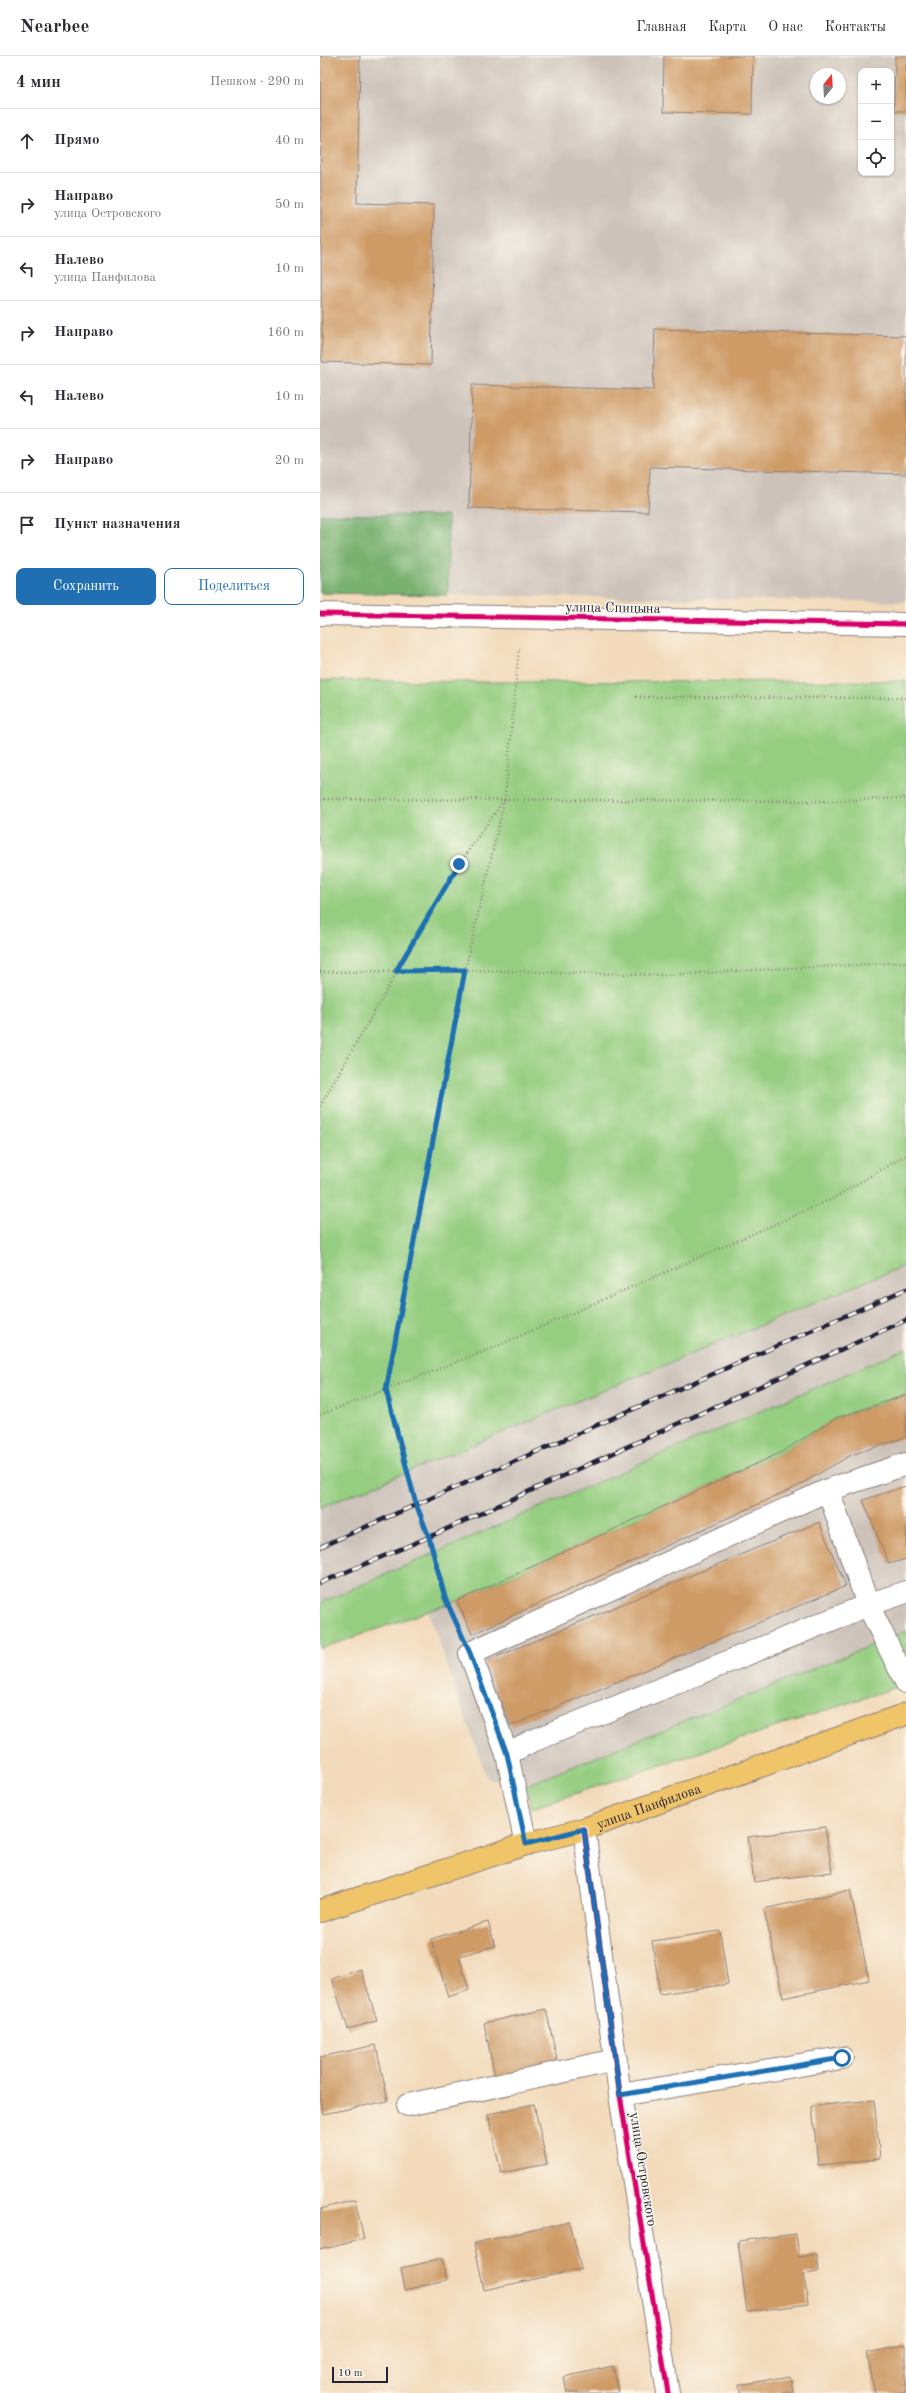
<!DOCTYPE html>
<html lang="ru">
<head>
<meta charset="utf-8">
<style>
	:root { --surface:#fff; --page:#f7f7f7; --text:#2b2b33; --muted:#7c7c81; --line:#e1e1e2; --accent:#1f6fb2 }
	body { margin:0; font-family:"Old Standard TT",serif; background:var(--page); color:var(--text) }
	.controls { position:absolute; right:12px; top:12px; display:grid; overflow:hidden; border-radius:8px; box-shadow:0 1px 3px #0004 }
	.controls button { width:36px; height:36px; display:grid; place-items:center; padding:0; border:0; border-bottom:1px solid var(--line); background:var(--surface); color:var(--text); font:20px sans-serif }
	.compass { position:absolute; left:490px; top:12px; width:36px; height:36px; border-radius:50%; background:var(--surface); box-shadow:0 1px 3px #0004; rotate:18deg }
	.scale { position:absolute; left:12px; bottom:10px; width:56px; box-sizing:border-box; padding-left:4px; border:2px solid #22223b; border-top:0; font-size:11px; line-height:14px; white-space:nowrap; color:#22223b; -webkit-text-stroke:3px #fbf7ec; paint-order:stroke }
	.stop { position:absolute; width:12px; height:12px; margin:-9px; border:3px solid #1f6fb2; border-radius:50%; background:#fff }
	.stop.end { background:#1f6fb2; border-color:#fff; box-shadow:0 1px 4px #0008 }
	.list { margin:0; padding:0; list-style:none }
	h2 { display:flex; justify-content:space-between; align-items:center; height:52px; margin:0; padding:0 16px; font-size:17px }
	h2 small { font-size:13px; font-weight:400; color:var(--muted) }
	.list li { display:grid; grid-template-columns:26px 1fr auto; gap:12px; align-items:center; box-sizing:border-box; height:64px; padding:0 16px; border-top:1px solid var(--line) }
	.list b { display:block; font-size:15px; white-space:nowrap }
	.list p { margin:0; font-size:13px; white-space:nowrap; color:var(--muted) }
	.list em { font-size:13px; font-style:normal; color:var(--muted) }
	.actions { display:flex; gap:8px; padding:12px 16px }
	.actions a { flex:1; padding:9px 0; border:1px solid var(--accent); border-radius:8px; text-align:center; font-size:14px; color:var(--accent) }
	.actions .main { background:var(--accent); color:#fff }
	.icon { flex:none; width:22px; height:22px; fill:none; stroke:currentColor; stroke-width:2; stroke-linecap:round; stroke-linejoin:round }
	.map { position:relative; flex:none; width:586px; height:2337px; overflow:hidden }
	header { display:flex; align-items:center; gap:24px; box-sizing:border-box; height:56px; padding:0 20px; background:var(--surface); border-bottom:1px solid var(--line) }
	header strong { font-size:19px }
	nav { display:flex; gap:22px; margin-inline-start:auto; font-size:14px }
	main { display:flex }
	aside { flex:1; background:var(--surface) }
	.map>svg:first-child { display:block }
</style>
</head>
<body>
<header>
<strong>Nearbee</strong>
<nav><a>Главная</a><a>Карта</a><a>О нас</a><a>Контакты</a></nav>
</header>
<main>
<aside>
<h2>4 мин<small>Пешком · 290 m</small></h2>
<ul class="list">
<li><svg class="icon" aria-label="ahead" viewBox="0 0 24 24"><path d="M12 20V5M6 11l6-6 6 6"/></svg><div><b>Прямо</b></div><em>40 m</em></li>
<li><svg class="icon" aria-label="right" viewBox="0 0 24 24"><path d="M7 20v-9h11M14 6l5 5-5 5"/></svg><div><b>Направо</b><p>улица Островского</p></div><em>50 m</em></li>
<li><svg class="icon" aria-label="left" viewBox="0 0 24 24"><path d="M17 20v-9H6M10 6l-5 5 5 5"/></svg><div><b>Налево</b><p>улица Панфилова</p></div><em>10 m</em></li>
<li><svg class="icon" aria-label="right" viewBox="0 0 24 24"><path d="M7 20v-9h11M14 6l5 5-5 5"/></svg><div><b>Направо</b></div><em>160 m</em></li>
<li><svg class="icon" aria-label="left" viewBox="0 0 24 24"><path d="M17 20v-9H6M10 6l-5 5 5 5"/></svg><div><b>Налево</b></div><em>10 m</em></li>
<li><svg class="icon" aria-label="right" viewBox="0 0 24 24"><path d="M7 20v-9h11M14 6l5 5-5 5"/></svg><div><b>Направо</b></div><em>20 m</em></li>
<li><svg class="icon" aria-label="arrive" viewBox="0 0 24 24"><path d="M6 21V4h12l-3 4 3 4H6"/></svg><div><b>Пункт назначения</b></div></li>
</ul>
<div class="actions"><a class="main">Сохранить</a><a>Поделиться</a></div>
</aside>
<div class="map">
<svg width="586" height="2337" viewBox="0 0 586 2337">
	<rect width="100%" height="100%" fill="#fbf7ec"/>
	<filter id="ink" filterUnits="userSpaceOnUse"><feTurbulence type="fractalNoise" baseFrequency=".025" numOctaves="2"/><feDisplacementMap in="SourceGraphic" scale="8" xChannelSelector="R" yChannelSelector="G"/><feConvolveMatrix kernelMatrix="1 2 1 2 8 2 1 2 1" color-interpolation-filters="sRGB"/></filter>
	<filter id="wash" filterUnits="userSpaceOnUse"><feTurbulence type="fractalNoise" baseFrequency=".012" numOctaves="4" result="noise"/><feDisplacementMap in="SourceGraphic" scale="16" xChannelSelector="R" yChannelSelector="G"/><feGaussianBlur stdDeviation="0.9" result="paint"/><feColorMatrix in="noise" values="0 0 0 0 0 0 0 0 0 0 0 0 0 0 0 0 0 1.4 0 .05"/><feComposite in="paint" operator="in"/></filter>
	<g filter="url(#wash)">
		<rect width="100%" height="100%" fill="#f2daba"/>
		<!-- industrial -->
		<path fill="#ccc2b9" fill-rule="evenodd" d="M0 0H586V546L0 537ZM541 15H571V117H541ZM496 18H520V42H496Z
			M586 1209V1292L0 1547V1452Z
			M586 1339V1575L205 1730 167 1722 108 1555 137 1545 460 1397 516 1362Z"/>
		<!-- green -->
		<path fill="#96ce81" stroke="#5c785e" d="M0 624 164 626 586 625V1209L0 1452Z
			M586 1292V1339L516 1362 460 1397 137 1545 0 1593V1547Z
			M586 1575V1628L212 1752 205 1730Z"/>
		<!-- forest -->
		<path fill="#78b16f" stroke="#4d6a55" d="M0 458 128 460V539L0 537Z"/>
		<g id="blocks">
			<!-- building -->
			<path fill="#ce9a65" d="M0 0H40L37 147 114 149 111 309 2 306Z
				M344 0H433L432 58 343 56Z
				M575 0H586V55H574Z
				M335 273 586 280V418L330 411 328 456 149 452 152 329 333 334Z
				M586 1339V1381L531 1399 476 1431 152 1578 137 1545 460 1397 516 1362Z
				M586 1430V1503L569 1508 543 1444Z
				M499 1466 526 1530 191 1670 164 1606Z
				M505 1771 512 1816 434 1826 428 1781Z
				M530 1834 549 1924 463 1942 444 1853Z
				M168 1866 175 1890 139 1900 149 1934 128 1941 111 1883Z
				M400 1875 408 1928 340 1938 332 1885Z
				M41 1913 57 1965 28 1973 12 1923Z
				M226 1953 239 2013 176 2026 164 1967Z
				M56 1989 68 2045 3 2058 0 2042V2001Z
				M554 2044 560 2103 498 2109 492 2050Z
				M214 2048 227 2108 181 2117 168 2058Z
				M35 2144 44 2183 0 2194V2153Z
				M250 2166 261 2213 164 2234 154 2187Z
				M476 2178 479 2201 497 2198 499 2216 484 2218 488 2248 427 2256 418 2185Z
				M122 2203 127 2224 85 2234 81 2212Z
				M586 2289V2337H555L547 2297Z
				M293 2310 299 2337H247L244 2321Z
				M470 2320 473 2337H420L419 2329Z"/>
		</g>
	</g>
	<g filter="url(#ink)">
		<use href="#blocks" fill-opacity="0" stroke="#8a7e7a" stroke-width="1"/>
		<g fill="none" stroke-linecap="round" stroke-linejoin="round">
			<!-- minor casing -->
			<g stroke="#8a7e7a" stroke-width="24">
				<path id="minor" d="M0 558 586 568
					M508 1434 548 1549 586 1626
					M187 1698 210 1686 548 1549 586 1536
					M264 1773 300 2039 348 2337
					M206 1788 187 1698 150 1597 508 1434 586 1408
					M300 2039 522 2002
					M88 2049 296 2004"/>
			</g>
			<!-- major casing -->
			<g stroke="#8a7e7a" stroke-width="24">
				<g id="major">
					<path id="s1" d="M0 1855 206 1788 264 1773 586 1658"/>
				</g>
			</g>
			<!-- path -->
			<path stroke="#8a7e7a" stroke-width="2.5" stroke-dasharray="1 3" stroke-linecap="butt" d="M316 641 586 642
				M0 743 506 745 586 742
				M0 916 145 914 344 919 586 906
				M0 1050 139 808 184 744
				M0 1359 175 1291 512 1143 586 1099
				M137 1569 125 1542 109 1481 96 1448 66 1334 145 914 185 742 199 592"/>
			<!-- minor -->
			<use href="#minor" stroke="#fff" stroke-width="22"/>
			<!-- major -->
			<use href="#major" stroke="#f0c469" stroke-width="22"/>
			<!-- rail casing -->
			<g stroke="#22223b" stroke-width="4.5">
				<path id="rail" d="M0 1491 586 1233
					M0 1527 109 1481 586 1264"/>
			</g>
			<!-- rail -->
			<use href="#rail" stroke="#fbf7ec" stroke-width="3" stroke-dasharray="9" stroke-linecap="butt"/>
			<!-- cycleway casing -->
			<g stroke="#fbf7ec" stroke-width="8">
				<path id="cycleway" d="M0 558 586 568
					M264 1773 300 2039 348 2337"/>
			</g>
			<!-- cycleway -->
			<use href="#cycleway" stroke="#d6006c" stroke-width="5"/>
		</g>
	</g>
	<g fill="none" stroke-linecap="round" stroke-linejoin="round" filter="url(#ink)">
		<!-- route -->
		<path stroke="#1f6fb2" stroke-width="5" d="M139 808 76 915 145 914 66 1334 96 1448 109 1481 125 1542 150 1597 187 1698 206 1788 264 1773 300 2039 522 2002"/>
	</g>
	<g text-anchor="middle" stroke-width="3" stroke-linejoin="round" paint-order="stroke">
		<!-- street labels -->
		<g font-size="14" fill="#22223b" stroke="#fbf7ec">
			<text transform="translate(293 551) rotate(1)" y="5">улица Спицына</text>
			<text dy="5" stroke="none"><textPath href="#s1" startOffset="345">улица Панфилова</textPath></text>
			<text transform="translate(324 2113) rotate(81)" y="5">улица Островского</text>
		</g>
	</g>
</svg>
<div class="controls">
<button>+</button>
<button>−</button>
<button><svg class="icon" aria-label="locate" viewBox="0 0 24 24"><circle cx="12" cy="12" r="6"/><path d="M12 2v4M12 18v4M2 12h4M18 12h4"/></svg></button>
</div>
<svg class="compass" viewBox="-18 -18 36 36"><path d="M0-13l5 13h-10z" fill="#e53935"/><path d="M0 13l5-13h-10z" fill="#7c7c81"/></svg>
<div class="scale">10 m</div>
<div class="stop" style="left:522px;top:2002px"></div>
<div class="stop end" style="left:139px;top:808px"></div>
</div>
</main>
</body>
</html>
